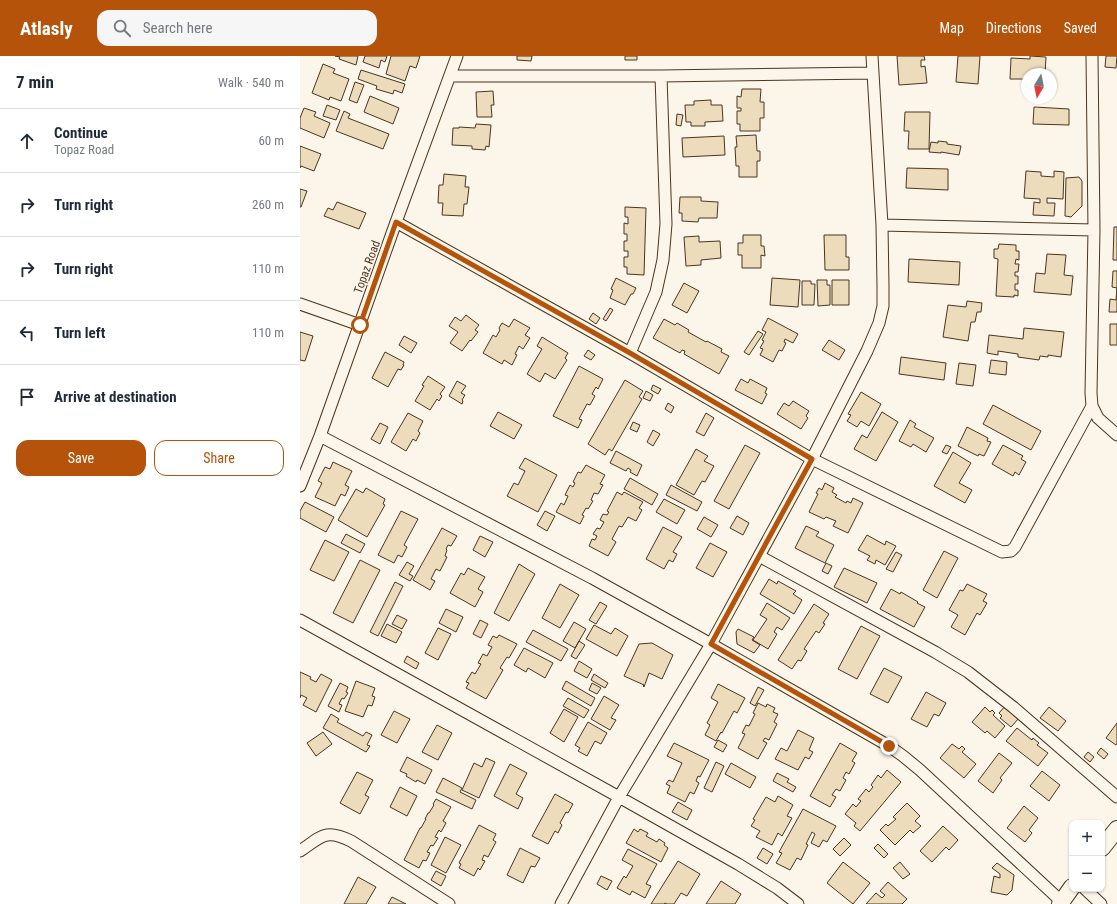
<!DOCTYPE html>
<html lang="en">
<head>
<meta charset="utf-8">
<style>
	:root { --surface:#fff; --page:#f6f6f7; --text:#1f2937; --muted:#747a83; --line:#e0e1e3; --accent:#b45309 }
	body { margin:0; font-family:"Roboto Condensed",sans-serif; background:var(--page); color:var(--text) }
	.controls { position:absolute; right:12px; bottom:12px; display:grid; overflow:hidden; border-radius:8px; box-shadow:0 1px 3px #0004 }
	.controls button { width:36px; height:36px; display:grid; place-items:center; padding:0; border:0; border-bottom:1px solid var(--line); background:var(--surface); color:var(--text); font:20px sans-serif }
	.compass { position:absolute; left:721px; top:12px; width:36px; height:36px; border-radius:50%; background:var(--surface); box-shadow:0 1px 3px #0004; rotate:190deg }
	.stop { position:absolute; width:12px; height:12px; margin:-9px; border:3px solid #b45309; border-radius:50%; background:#fff }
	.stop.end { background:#b45309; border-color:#fff; box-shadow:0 1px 4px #0008 }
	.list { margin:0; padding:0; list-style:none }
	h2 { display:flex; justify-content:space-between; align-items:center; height:52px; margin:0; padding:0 16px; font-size:17px }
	h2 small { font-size:13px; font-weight:400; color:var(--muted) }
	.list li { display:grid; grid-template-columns:26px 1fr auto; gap:12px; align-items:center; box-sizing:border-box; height:64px; padding:0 16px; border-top:1px solid var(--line) }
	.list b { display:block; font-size:15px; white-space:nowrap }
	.list p { margin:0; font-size:13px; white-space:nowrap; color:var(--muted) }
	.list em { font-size:13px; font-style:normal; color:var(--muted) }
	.actions { display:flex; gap:8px; padding:12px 16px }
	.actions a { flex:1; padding:9px 0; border:1px solid var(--accent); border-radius:12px; text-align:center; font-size:14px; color:var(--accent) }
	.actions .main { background:var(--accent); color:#fff }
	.icon { flex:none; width:22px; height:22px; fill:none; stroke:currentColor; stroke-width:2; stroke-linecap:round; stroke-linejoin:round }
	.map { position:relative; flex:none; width:817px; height:848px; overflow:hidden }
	header { display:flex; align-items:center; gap:24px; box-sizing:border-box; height:56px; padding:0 20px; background:var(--accent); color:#fff }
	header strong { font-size:19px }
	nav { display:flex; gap:22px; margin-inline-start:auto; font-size:14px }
	.search { width:280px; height:36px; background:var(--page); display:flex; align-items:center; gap:10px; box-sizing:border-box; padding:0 14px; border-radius:12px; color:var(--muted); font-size:15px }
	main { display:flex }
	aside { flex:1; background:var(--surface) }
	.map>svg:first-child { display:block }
</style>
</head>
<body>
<header>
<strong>Atlasly</strong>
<div class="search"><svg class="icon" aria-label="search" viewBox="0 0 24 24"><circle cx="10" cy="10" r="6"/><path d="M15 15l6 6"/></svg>Search here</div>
<nav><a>Map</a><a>Directions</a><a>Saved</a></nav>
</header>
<main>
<aside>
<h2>7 min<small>Walk · 540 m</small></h2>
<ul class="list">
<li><svg class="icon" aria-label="ahead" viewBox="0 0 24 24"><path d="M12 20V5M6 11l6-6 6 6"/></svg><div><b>Continue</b><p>Topaz Road</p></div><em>60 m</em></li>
<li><svg class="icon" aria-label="right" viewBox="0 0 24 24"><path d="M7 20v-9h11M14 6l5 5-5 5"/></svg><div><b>Turn right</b></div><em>260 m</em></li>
<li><svg class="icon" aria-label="right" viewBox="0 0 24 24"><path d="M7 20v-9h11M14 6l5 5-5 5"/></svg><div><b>Turn right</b></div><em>110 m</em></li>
<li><svg class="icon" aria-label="left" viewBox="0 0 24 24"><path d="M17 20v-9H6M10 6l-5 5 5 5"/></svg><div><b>Turn left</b></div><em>110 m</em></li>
<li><svg class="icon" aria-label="arrive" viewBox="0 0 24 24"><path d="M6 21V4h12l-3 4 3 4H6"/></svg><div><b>Arrive at destination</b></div></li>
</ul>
<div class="actions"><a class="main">Save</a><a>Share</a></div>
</aside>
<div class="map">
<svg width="817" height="848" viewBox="0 0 817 848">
	<rect width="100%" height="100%" fill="#fbf6e9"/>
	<!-- building -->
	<path fill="#ecdcbc" stroke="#4a3520" d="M35 0H58L56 9 39 3 40 1Z
		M65 0H87L85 6 81 4 79 12 63 6Z
		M91 0H120L116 12 110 10 105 25 86 18Z
		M217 0H232L231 5 217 4Z
		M325 0H337V4H325Z
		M597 0H624L625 4H621V11L625 10 627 27 599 29Z
		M658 0H680L678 28 656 26Z
		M730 0 746 1 745 18H727V23H710L711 2 730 3Z
		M806 0H817L816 12 805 11Z
		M23 8 35 13 33 17 49 23 41 45 30 41 29 44 12 37Z
		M61 14 105 28 102 37 94 34 93 38 76 33 77 30 58 23Z
		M55 26 64 29 57 47 49 44Z
		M442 33H461L460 46H464V62H460V75H440V68H437V55H441V52H437V40L441 41Z
		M193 35 194 49H191L192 61H177L176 36Z
		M70 40 99 52 93 68 64 56Z
		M411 44V49H422L423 65 405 66V70H391V66H386L385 49H394V45Z
		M27 49 40 54 36 64 23 60Z
		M734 51 769 53V69L733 68Z
		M4 52 16 56 14 60 30 67 24 82 0 72V62Z
		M44 55 50 58 48 62 89 78 83 93 36 75Z
		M605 56H630L629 93H608L609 75H604Z
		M377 58 383 59 381 70 376 69Z
		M176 68 191 69 189 91 186 90 185 94 172 93V90L152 89 153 72H159V71L175 72Z
		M456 79 457 95H460V105H457V121H439V110H436L435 91H437L436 80Z
		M424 80 425 99 383 101 382 82Z
		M638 85 647 86V88L661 90 659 99 641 96V97L629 96 631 86 638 87Z
		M0 90 21 98 14 115 1 110 0 112Z
		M607 112 648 113V134L606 132Z
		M726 115 741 116V120L754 121V115L764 116 763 143 747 142V147H755L754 160 733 159 734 146 740 147V143L724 142Z
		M144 118 166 120 165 131H169L167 148H164L163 160 142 159 143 147H138L139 129H143Z
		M779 121 782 125V150L771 161 765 160 766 122Z
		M0 133 7 135 1 151H0Z
		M380 141H401V145L418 146 417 162H399L398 166 382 165V157H379Z
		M37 146 66 157 59 173 24 160 28 152 33 154Z
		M325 151 346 152 344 219 327 218V211H324V201H328V195H324V185H327V178H324V167L328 168V161H325Z
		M814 171H817V204H813Z
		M443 179H461V190H464L465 200 461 199V212H442V199H438V187H443Z
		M524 179H546V201H549V214H525Z
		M399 180V186L420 185 421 202 401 204V209L386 210 384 181Z
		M699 188 716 189V195H719V204L716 203 715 208H719L718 216H715V220H718V228H715V234H718V240L714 239V241L696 240 698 203 694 202V193H698Z
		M747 198 766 199 764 219 773 220 771 239 734 236 736 217 745 218Z
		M609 203 660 206 659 229 608 226Z
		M813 215H817V256H809L810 243 816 244 817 232 812 231Z
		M316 222 336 232 333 238H331L325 249 310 242 313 234 311 233Z
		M472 222 500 224 498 251 470 249Z
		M517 224H527V229H530V249L518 250Z
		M532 224H549V249H532Z
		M502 225H511V228H515L514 249H502Z
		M384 227 399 235 387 257 372 249Z
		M667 245 682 247 681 256H677L675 266H671L668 285 643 281 648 249 666 251Z
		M310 252 313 254 306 265 303 263Z
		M293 257 300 262 296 268 289 263Z
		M166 259 179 269 175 274 178 276 171 285 170 284 162 295 150 287 158 276 149 270 155 261 161 265Z
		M468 262 498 278 493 287 485 283 484 286 486 287 482 295 479 294 473 306 460 299 463 293 460 292 464 285 462 284 466 276 462 274Z
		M214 263 230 272 225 279 230 282 223 293 219 290 215 298 217 299 212 309 204 304 202 308 183 297 193 279 196 281 200 274 199 272 202 267 209 271Z
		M364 263 375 269 377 267 389 274 388 276 406 286 407 285 422 293 421 296 429 300 419 318 384 298 385 295 382 294 380 297 353 282Z
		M810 268H817V289H810Z
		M724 272 764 276 761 301 748 299V301L740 300 739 304 718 301V298L698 295V299L687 297 689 279 723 283Z
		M458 275 463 278 449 299 444 296Z
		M0 276 13 280 5 305 0 304Z
		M104 280 117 287 111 297 99 289Z
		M242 281 268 297 265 302 267 304 255 323 245 317 240 326 227 318 242 293 237 290Z
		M529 284 545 294 539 304 522 294Z
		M288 294 295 299 291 304 284 300Z
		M85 296 104 306 103 309H104L101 314 98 313 88 331 72 322Z
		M601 301 646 307 644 324 599 318Z
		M691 304 707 306 706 319 689 317Z
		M659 307 676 309 673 330 656 328Z
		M279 310 303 323 298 333 296 331 292 338 295 340 290 349 287 348 279 363 282 364 278 372 253 360Z
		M128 320 145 331 140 338 142 340 139 345 137 343 130 354 115 345 124 330 122 329Z
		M441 323 448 327 450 323 467 332 465 337 467 338 462 348 435 334Z
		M325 324 343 335 339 341 342 343 312 395 309 393 305 399 288 388Z
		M157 325 166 330 161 337 165 339 162 344 163 345 162 348 149 340Z
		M353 329 361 333 358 338 351 334Z
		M346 335 353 339 350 345 343 342Z
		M561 336 581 348 569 370 561 365 557 371 547 365 551 359 548 358Z
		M493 345 509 355 506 360 508 362 501 373 477 358 484 347 489 350Z
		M368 347 374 351 371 357 365 353Z
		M693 349 741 375 731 394 683 368Z
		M198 356 222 369 214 383 190 370Z
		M582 356 598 366 576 405 554 393 562 379 567 382Z
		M108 357 123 365 118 375 120 377 116 385 113 383 106 395 91 386Z
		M406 357 414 362 404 380 396 376Z
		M610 364 616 368 614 371 634 382 626 396 613 388 611 391 599 385Z
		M333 366 340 369 337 376 330 373Z
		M80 367 88 371 80 388 71 383Z
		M667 371 688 382 687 385 691 386 684 400 679 398 678 400 658 390Z
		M353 374 360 378 353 390 347 386Z
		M445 389 460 397 429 453 414 445Z
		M646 389 651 391 647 398 642 396Z
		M703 389 723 400 721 403 726 406 719 419 715 416 713 420 692 408Z
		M396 393 408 400 404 405 414 410 405 426 402 425 394 439 376 429Z
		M316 395 342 409 337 420 330 416 331 414 328 412 326 415 310 407Z
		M653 396 671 407 659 427 672 434 665 447 634 430Z
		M225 402 257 419 238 456 207 440 214 427 218 429 225 415 219 412Z
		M33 406 52 415 45 429 49 431 45 440 41 438 35 450 15 441 22 427 18 425 25 411 30 413Z
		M286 409 305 419 300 428 303 429 298 438 294 437 291 444 293 445 288 453 286 452 282 459 284 460 280 468 256 456 261 447 264 449 268 440 265 439 270 429 273 431 275 427 273 426 278 416 281 417Z
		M330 422 358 438 352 449 324 433Z
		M525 427 534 432 532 436 537 439 535 441 546 447 547 445 551 447 553 442 563 447 548 477 533 470 536 465 526 461 524 463 509 456 518 438 516 437 519 432 522 434Z
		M371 429 402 446 397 455 366 439Z
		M66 432 85 443 83 448 85 449 67 481 38 464 56 433 63 437Z
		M317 436 322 439 324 436 343 446 339 452 342 454 336 465 328 461 322 471 319 470 312 483 316 486 308 500 289 490 292 483 295 484 297 480 293 478 297 472 300 473 304 466 300 464 303 458 307 459 309 456 307 455Z
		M364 443 385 454 377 468 356 456Z
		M5 446 34 461 26 476 0 462V455Z
		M101 455 118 463 104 489 107 491 102 501 98 499 94 507 78 499Z
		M245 455 255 460 247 475 237 469Z
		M437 460 449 467 443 479 430 472Z
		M404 461 418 469 411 481 397 473Z
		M506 470 519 476 516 480 534 489 525 507 495 492Z
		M363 471 382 481 373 496 377 498 373 506 369 504 364 513 346 503Z
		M142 472 157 480 151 490 148 489 146 493 147 494 145 500 147 501 140 515 136 513 131 523 135 525 130 534 113 524Z
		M46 478 65 488 60 497 41 487Z
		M567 479 585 489 586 485 596 490 585 509 576 504 575 508 567 504 570 500 558 494Z
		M180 480 193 486 185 501 173 494Z
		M25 484 49 496 34 525 10 514Z
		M410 487 427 496 413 521 396 512Z
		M644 495 658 502 637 542 623 534Z
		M596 496 602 499 593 516 586 513Z
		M60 504 80 514 53 567 33 557Z
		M107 506 114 510 109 518 113 520 110 525 99 519Z
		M526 507 532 510 528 518 522 515Z
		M219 508 235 518 209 565 194 557Z
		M168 512 185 521 178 533 183 536 175 551 150 537 161 517 164 519Z
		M544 512 577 527 567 547 534 531Z
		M469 523 477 528 478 525 496 535 493 538 502 544 494 558 460 538Z
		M95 526 103 530 78 580 70 576Z
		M260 528 279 539 260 572 242 562Z
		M667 528 687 538 683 545 687 547 680 559 677 557 665 579 651 571 658 559 649 554 660 534 663 535Z
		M591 533 600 538 601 536 618 546 617 547 625 551 614 571 580 553Z
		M300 546 307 550 296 568 289 564Z
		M467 547 490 562 482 574 477 571 474 576 477 578 468 593 453 584 467 563 460 559Z
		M514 548 529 558 523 567 525 568 519 577 516 575 504 593 507 595 501 605 498 604 492 613 478 604Z
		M146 553 163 561 156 576 139 567Z
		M97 559 107 564 102 573 92 568Z
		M180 564 188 568 181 582 173 578Z
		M274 566 286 573 275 592 263 585Z
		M87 568 102 576 96 587 81 580Z
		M294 569 311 578 315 572 328 580 317 600 286 583Z
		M561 570 580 580 557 623 538 613Z
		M138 572 151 578 138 604 125 597Z
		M438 573 454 581 452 584 460 589 454 597 437 588 436 576Z
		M233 574 268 593 261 605 226 586Z
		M199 579 217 588 209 602 207 601 200 612 203 614 186 643 166 632 169 627 166 626 172 616 175 618 181 608 178 607 183 598 187 600 192 591 188 589 193 580 197 582Z
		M279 585 285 589 276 603 271 600Z
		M352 587 373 599 362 623 349 617 344 631 343 630 344 629 324 620 339 588Z
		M224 592 253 607 245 622 228 612 226 616 214 609Z
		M107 600 119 607 116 613 104 606Z
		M279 605 292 613 287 622 274 615Z
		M584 612 602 621 588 647 570 638Z
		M0 616 11 621 10 623 16 626 21 618 32 624 16 656 3 649 7 642 1 639 0 642Z
		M294 618 308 627 305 632 291 624Z
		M56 625 75 632 72 640 75 641 72 650 68 649 63 661 45 655Z
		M266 625 295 642 291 650 262 633Z
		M40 627 48 631 46 636 48 637 44 643 42 642 39 648 42 649 39 656 28 650Z
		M292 627 301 632 297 638 289 634Z
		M418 628 445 642 437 657 434 655 422 677 421 676 416 685 405 679 410 669 407 667 418 646 411 642Z
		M458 631 464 634 455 650 450 647Z
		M626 636 646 647 639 660 634 658 627 671 611 663Z
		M304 640 319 649 311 662 316 664 310 674 291 663Z
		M268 642 289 654 284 662 263 650Z
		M458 647 466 651 467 648 475 652 473 656 478 658 474 666 477 668 469 684 465 682 463 685 467 687 458 703 438 692 445 678 442 677 446 669 449 670 455 658 453 657Z
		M705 650 719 662 711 671 700 662 702 660 699 657Z
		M685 651 690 656 692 654 695 657 693 659 705 670 695 682 687 675 685 677 672 666Z
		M749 651 766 665 758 675 740 662Z
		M264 653 278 661 264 686 250 677Z
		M94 655 110 663 97 687 81 679Z
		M31 658 39 663 37 666 63 680 66 676 72 679 67 689 70 690 66 696 23 672Z
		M288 666 307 677 301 688 295 685 287 700 278 695 280 692 275 689Z
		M817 667V687L816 689 806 682Z
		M137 669 152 677 138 704 122 696Z
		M717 672 732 684 733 682 739 687 737 689 748 697 738 710 706 685Z
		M498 674 514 682 509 694 513 696 509 703 505 701 498 714 475 703 481 692 487 695Z
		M23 676 32 688 16 700 7 687Z
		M418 684 427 689 423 696 414 691Z
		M374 687 409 704 400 721 398 720 396 725 399 727 394 738 390 736 385 746 367 737 370 730 366 728 369 724 373 726 382 707 367 700Z
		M540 687 557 697 552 705 555 707 549 718 546 716 543 722 546 724 540 735 536 733 532 739 536 741 530 751 510 740Z
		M652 688 659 693 662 690 665 693 662 696 676 708 664 722 640 702Z
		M801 692 808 698 804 703 797 697Z
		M788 696 794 701 790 706 784 701Z
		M699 697 712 707 700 722 702 724 693 737 678 725Z
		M107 701 132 714 125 728 117 724 116 726 106 720 107 718 100 715Z
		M186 702 195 706 179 742 162 734 174 707 182 711Z
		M416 706 424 710 412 736 404 732Z
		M431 707 456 721 450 732 425 718Z
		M210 708 227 717 216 738 223 742 218 753 194 740Z
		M587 714 601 726 560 775 554 770 556 767 545 758 553 748 556 751 561 745 558 743 566 733 569 736 573 731 571 729 578 719 581 722Z
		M742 715 760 729 749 745 730 730Z
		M57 716 73 724 65 739 69 741 60 758 40 747Z
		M477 717 489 723 487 726 496 731 493 736 473 725Z
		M143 722 162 732 160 736 176 744 172 753 136 736Z
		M100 731 117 740 107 760 90 751Z
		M255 738 273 748 268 757 266 756 260 767 262 769 258 777 255 775 248 788 232 780Z
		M478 740 493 749 487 760 492 762 482 780 478 777 472 789 456 781 460 775 451 770 455 764 453 763 466 741 475 746Z
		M136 743 151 751 143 765 146 767 141 776 139 774 135 781 138 782 133 790 131 789 127 796 130 797 126 805 123 804 119 812 104 804 120 772H121L126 763H125L128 757H129L134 749 133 748Z
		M378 746 392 754 387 764 372 756Z
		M607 747 620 760 615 765 621 770 613 777 610 774 595 789 580 774 586 768 588 770 596 763 593 761Z
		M724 750 738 762 729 774 732 777 725 786 707 772Z
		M503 753 536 770 527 786 523 784 519 791 511 787 515 778 512 776 506 788 508 789 501 804 497 802 490 814 476 807 482 797 479 796Z
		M179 769 196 778 193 784 196 786 188 801 184 799 182 804 185 805 180 814 178 812 174 820 159 812 161 808 159 807Z
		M643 770 658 784 649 794 646 791 632 806 620 795Z
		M334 773 338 776 340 773 348 777 346 780 357 786 359 783 365 787 364 789 368 792 361 806 326 787Z
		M145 781 161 789 146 817 131 809Z
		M544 782 551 789 540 800 533 793Z
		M578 788 588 798 584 802 574 792Z
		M220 792 240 802 235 811 231 810 223 827 207 819Z
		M463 792 473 798 467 808 457 802Z
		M328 793 357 808 346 828 351 830 345 842 332 835 330 839 317 832 324 820 326 822 333 810 322 804Z
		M378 805 400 818 387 840 381 837 374 848H367L365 847 364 848H351Z
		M543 806 570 827 553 848 527 827Z
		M600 806 610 818 603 823 593 812Z
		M697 807 714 819 712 834 707 839 691 836 694 820 700 822V818L692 812Z
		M136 815 146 820 141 830 131 824Z
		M301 820 312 825 307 834 297 828Z
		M58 821 76 831 66 848H44Z
		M421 825 441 838 435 848H406Z
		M588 826 607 843 602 848H566L576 837 582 842 585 839 580 835Z
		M92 841 106 848H88Z"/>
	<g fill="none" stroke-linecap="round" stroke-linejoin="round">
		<!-- street casing -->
		<g stroke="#4a3520" stroke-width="13">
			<path id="street" d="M792 0 794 174 791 337 792 350 798 362 817 379
				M150 20H361L573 17
				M96 166 330 297 512 403 702 496 711 495 715 491 792 350
				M582 169 794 174
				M0 248 60 269
				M330 297 356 236 363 204 366 168 361 20
				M20 380 292 522 411 588 589 690 603 700 620 714 762 846
				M0 430 20 380 96 166 157 0
				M459 500 635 596 668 616 713 651 817 741
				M0 564 319 741 438 808 477 832 498 848
				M0 795C21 781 25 772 51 785L149 848
				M785 833 801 848
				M261 848 319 741 411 588 512 403 567 295 579 267 583 250V230L582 169 572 0"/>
		</g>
		<!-- secondary casing -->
		<g stroke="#4a3520" stroke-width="18">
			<path id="secondary" d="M802 792 817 773
				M760 848 772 831"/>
		</g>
		<!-- street -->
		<use href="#street" stroke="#fbf6e9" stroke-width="11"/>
		<!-- secondary -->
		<use href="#secondary" stroke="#fbf6e9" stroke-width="16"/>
	</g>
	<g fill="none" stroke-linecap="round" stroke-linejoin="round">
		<!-- route -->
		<path stroke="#b45309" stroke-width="5" d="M60 269 96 166 330 297 512 403 411 588 589 690"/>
	</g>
	<g text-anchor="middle" stroke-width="3" stroke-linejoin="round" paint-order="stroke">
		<!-- street labels -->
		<g font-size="12" fill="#4a3520" stroke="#fbf6e9">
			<text transform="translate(67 211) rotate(-70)" y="4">Topaz Road</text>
		</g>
	</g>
</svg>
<div class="controls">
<button>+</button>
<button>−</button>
</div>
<svg class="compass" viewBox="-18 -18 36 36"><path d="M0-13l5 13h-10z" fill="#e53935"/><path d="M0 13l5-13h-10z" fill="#747a83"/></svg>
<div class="stop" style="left:60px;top:269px"></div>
<div class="stop end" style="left:589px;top:690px"></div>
</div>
</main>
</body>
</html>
